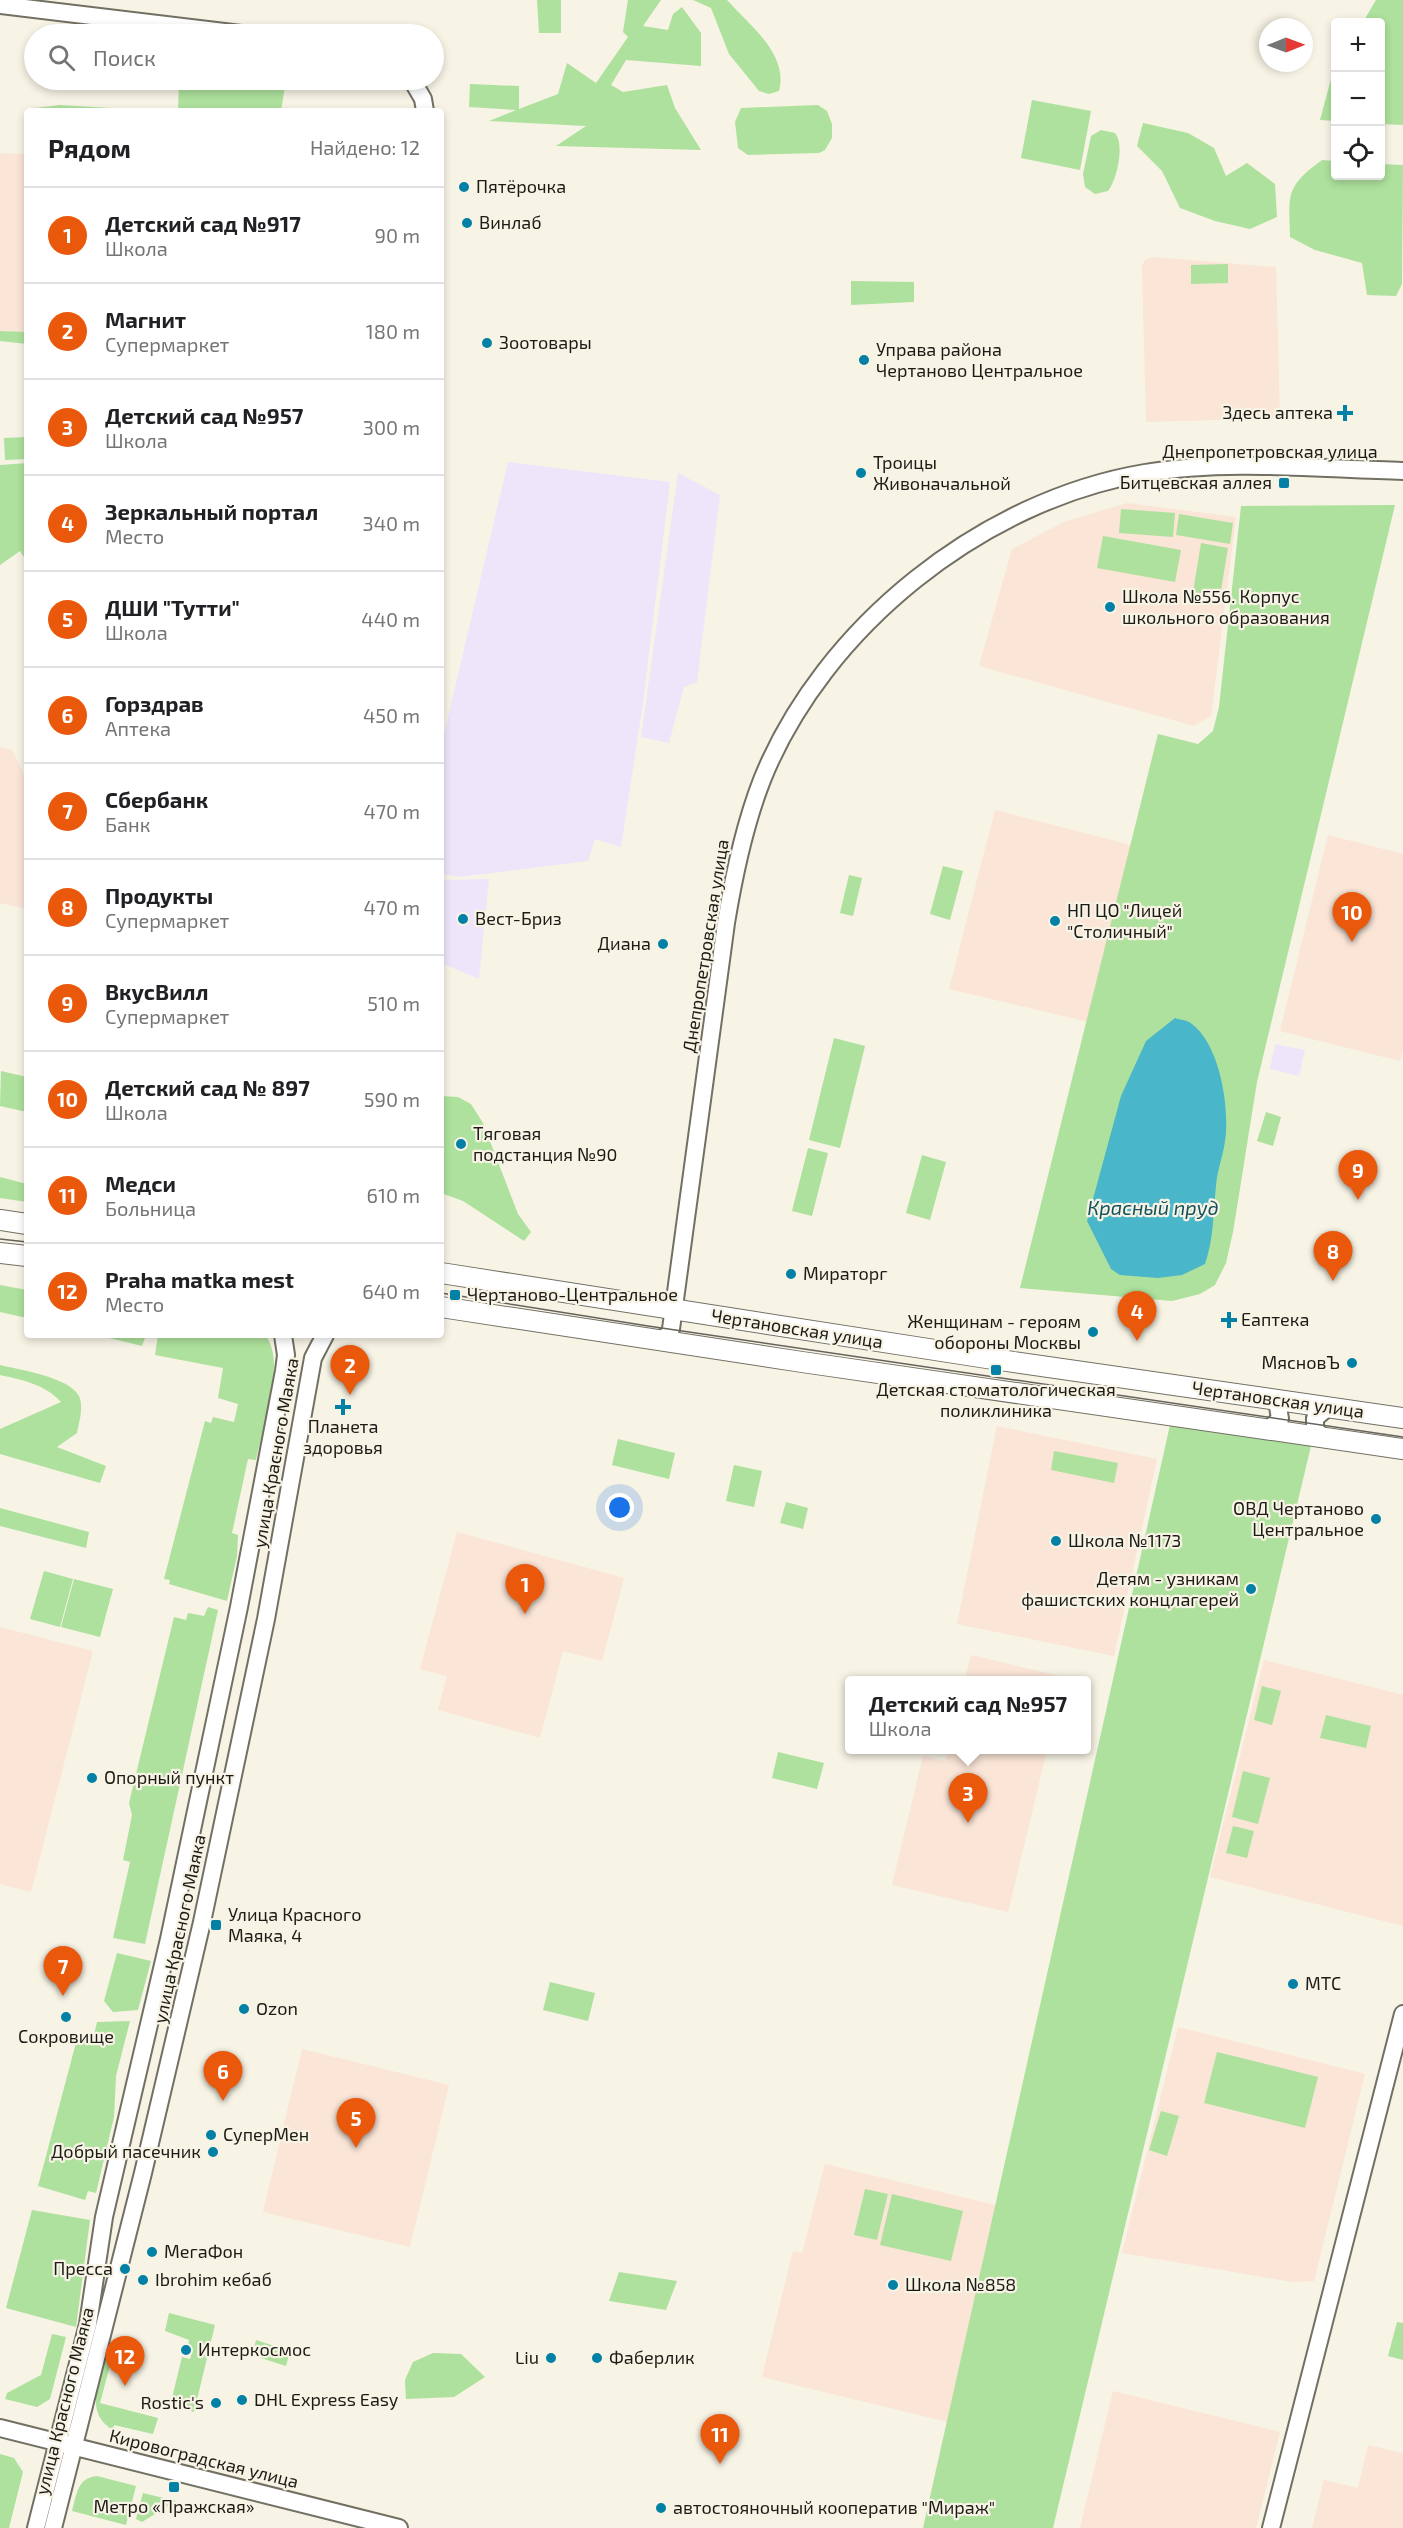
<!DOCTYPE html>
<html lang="ru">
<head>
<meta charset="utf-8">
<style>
	:root { --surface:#fff; --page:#f6f6f6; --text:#202124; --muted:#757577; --line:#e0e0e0; --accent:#ea580c }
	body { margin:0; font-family:"Exo 2",sans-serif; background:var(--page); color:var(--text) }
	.controls { position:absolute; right:18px; top:18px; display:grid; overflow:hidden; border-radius:6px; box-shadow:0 3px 9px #0003 }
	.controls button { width:54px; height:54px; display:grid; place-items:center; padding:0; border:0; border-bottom:2px solid var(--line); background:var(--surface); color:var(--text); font:30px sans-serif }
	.compass { position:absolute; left:1259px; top:18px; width:54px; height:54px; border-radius:50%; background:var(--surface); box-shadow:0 3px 9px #0003; rotate:89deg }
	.you { position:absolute; left:620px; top:1508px; width:21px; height:21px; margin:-15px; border:4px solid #fff; border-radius:50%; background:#1a73e8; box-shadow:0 0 0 9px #1a73e833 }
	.badge { display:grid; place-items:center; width:39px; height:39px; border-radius:50%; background:var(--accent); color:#fff; font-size:20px; font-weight:700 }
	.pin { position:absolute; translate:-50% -50px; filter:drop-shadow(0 2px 3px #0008) }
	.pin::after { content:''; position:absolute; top:32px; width:21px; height:18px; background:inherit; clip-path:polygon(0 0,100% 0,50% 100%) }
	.popup { position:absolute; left:845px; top:1676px; width:246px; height:78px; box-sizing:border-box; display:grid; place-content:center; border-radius:6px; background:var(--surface); filter:drop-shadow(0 2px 4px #0005); font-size:20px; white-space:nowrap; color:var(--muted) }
	.popup b { font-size:22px; color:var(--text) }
	.popup::after { content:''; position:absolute; left:50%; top:100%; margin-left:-12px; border:12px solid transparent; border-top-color:var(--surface) }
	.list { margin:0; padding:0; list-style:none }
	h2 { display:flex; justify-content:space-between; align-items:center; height:78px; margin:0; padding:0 24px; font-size:26px }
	h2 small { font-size:20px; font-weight:400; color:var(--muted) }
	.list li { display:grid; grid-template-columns:39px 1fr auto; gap:18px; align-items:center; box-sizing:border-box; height:96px; padding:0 24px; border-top:2px solid var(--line) }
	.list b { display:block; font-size:22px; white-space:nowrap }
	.list p { margin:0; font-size:20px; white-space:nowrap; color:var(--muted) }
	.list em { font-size:20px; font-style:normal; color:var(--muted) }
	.icon { flex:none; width:33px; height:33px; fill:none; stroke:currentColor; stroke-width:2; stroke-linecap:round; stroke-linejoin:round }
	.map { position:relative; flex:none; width:1403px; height:2528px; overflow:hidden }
	.search { position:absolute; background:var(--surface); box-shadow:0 3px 9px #0003; left:24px; top:24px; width:420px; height:66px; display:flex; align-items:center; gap:15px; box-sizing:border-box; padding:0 21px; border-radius:33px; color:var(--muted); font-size:22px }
	.panel { position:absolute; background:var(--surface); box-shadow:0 3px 9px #0003; left:24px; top:108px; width:420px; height:1230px; border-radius:6px }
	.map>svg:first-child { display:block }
</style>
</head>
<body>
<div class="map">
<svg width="1403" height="2528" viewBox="0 0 1403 2528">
	<rect width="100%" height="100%" fill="#f7f3e5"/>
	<!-- industrial -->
	<path fill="#eee5fa" d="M508 462 670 482 643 703 621 847 595 839 588 861 459 877 441 874V747Z
		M678 473 720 495 697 682 684 687 669 743 641 737Z
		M489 879 479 979 441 963V880Z
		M1275 1044 1305 1050 1299 1076 1270 1069Z"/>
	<!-- education -->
	<path fill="#fae5d7" d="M0 153 27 154V332L0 331Z
		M1154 257 1276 267 1280 418 1146 422 1142 265 1146 259Z
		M1127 503 1236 517 1211 716 1194 726 979 666 1012 549 1064 522Z
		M0 747 12 750 27 781V909L0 903Z
		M995 810 1162 853 1114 1028 949 989Z
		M1328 835 1403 854V1049L1400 1061 1280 1031Z
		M997 1426 1157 1459 1114 1656 957 1624Z
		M457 1532 624 1578 602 1661 563 1651 540 1738 438 1710 447 1676 420 1669Z
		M0 1627 93 1651 31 1892 0 1884Z
		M971 1655 1064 1677 1063 1680H965Z
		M1264 1660 1403 1695V1926L1210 1877Z
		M948 1750H1047L1008 1912 892 1885 923 1756 945 1761Z
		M1178 2027 1365 2074 1314 2281 1292 2282 1122 2253Z
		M302 2049 449 2085 410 2247 263 2212Z
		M825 2164 1020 2211 952 2423 762 2377 793 2251 802 2253Z
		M1113 2391 1280 2432 1256 2528H1080Z
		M1368 2445 1403 2453V2528H1312L1324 2480 1358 2488Z"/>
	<!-- green -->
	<path fill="#aee19d" d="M537 0H561V33H539Z
		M628 0H661L643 26 668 30 673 14 682 7 701 33V66L626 60 611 85 623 92 667 85 675 108 701 150 556 146 586 126 489 121 516 110 469 107 470 84 519 86V109L558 94 567 63 596 83 628 37 623 32Z
		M693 0H727C749 25 789 54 779 91L769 94 759 91 729 54 711 8Z
		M1376 0H1403V125L1381 124 1380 22H1363Z
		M38 29 126 34H38Z
		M1335 67V121L1320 120 1334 68Z
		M179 80H286L281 111H178Z
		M1032 100 1091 111 1080 170 1021 158Z
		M60 105 161 111H33L35 108Z
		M818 105 827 111 832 124V138L825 150 819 153 748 155 738 148 735 122 741 108Z
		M1143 123 1188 133 1214 148 1226 176 1247 163 1275 184 1277 217 1250 229 1215 221 1180 208 1162 171 1137 146Z
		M1101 130 1115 133C1125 145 1117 179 1108 191L1095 194 1085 187 1083 174 1091 136Z
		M1322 160 1335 161 1336 176H1380L1381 164 1403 165 1402 284 1396 296 1367 295 1362 263 1315 250 1290 237C1289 194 1285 187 1322 160Z
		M1228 264V283L1191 284V265Z
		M851 281 914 282V302L851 305Z
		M0 331 27 332V344L0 341Z
		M27 437V459L5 460 4 438Z
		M27 463V562L20 551 0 565V465Z
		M1395 505 1257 1082 1233 1232 1226 1263 1215 1285 1200 1294 1172 1301 1020 1288 1158 734 1198 744 1213 731 1219 707 1241 506Z
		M1121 509 1175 513 1173 537 1119 533Z
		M1179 514 1233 523 1230 544 1176 535Z
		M1103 536 1181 550 1175 582 1097 568Z
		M1201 543 1228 548 1220 596 1193 592Z
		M943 866 963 871 950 920 930 914Z
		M849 875 862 878 853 916 840 913Z
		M834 1038 865 1046 840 1148 809 1140Z
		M1 1071 27 1077V1112L0 1106Z
		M441 1096 458 1097 471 1104 483 1123 518 1214 531 1232 524 1241 463 1201 441 1193Z
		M1266 1112 1281 1117 1273 1146 1257 1141Z
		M808 1148 828 1153 812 1216 792 1211Z
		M922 1155 946 1162 930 1220 906 1213Z
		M0 1177 27 1184V1202L0 1198Z
		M0 1285 27 1290V1318L0 1312Z
		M97 1335H146L142 1346Z
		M158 1335H265C287 1361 263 1428 256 1460L248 1459 232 1533 238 1535 237 1556 227 1601 169 1584 170 1580 164 1579 205 1421 211 1423 213 1417 234 1422 238 1404 218 1398 223 1368 155 1355Z
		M0 1365C20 1370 69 1377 79 1396 84 1407 79 1422 77 1433L57 1447 106 1466 100 1483 0 1454V1429L61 1402C45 1384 22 1380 0 1375Z
		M1170 1425 1311 1446 1053 2528H923Z
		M618 1439 675 1453 669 1479 612 1465Z
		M1054 1451 1118 1463 1114 1483 1051 1470Z
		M734 1465 762 1471 754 1507 726 1501Z
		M786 1502 808 1508 803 1529 780 1523Z
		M0 1508 89 1532 86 1548 0 1526Z
		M44 1571 73 1579 60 1627 30 1619Z
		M74 1579 113 1589 100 1637 61 1627Z
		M208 1607 218 1610 145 1944 113 1938 130 1862 123 1860 132 1815 129 1803 174 1617 186 1620 188 1613 204 1616Z
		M1262 1686 1281 1691 1272 1725 1254 1720Z
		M1326 1715 1371 1726 1366 1748 1320 1738Z
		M778 1752 824 1763 817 1789 772 1778Z
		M1243 1771 1270 1778 1258 1824 1232 1817Z
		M1233 1826 1254 1831 1247 1858 1226 1853Z
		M117 1953 151 1961 138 2010 113 2012 104 2001Z
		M550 1982 595 1993 588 2021 543 2010Z
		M130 2021 116 2076 114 2117 96 2193 88 2191 85 2200 38 2186 78 2035 93 2039 97 2022Z
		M1217 2052 1318 2077 1305 2128 1204 2103Z
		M1161 2111 1179 2116 1167 2156 1149 2150Z
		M865 2189 888 2194 877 2240 854 2235Z
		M892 2194 963 2211 951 2261 880 2245Z
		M32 2210 90 2220 76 2327 6 2308Z
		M619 2272 677 2281 666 2310 609 2301Z
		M169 2313 215 2325 194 2412 170 2406 182 2357 190 2359 193 2349 188 2347 189 2340 165 2331Z
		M1397 2322 1403 2323V2360L1388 2356Z
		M52 2334 66 2337 50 2399 37 2407 5 2399 7 2393 41 2375Z
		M256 2340 290 2351 286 2366 252 2355Z
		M433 2353 461 2354 485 2377 454 2397 406 2399 405 2380 413 2362Z
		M106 2356 112 2358 100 2403 158 2418 153 2434 114 2425 113 2430C84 2413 99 2383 106 2356Z
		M0 2454 14 2458 23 2472 9 2528H0Z
		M97 2476 136 2486 126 2525 72 2511C77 2494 77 2478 97 2476Z
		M143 2493 176 2501 142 2522 136 2519Z"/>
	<!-- water -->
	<path fill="#4ab6c9" d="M1175 1018C1180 1020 1188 1020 1192 1024 1220 1045 1230 1108 1225 1141 1223 1156 1217 1171 1216 1186 1213 1213 1214 1238 1205 1264L1182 1275 1158 1278 1120 1275 1111 1269 1087 1221 1121 1096 1146 1041Z"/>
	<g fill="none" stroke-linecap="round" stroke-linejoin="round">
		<!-- minor casing -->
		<g stroke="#727063" stroke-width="20">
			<path id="minor" d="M0 5 241 34
				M412 80 423 99 425 111
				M656 1340 668 1336 671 1329 726 923C734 874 744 826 762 780 823 627 983 500 1145 473 1227 459 1320 469 1403 471
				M1269 1429 1280 1419 1277 1400
				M1322 1437 1315 1429V1418L1327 1408
				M0 2428 399 2528
				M36 2528 88 2324 104 2217 169 1939 239 1607 284 1371 286 1355 283 1335
				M53 2528 143 2173 202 1922 266 1619 313 1358 325 1335
				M1271 2528 1403 2014"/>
		</g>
		<!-- major casing -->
		<g stroke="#727063" stroke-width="22">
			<path id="major" d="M0 1220 27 1224
				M0 1253 27 1256
				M441 1273 993 1359 1403 1418
				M441 1307 802 1362 1403 1449"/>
		</g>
		<!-- minor -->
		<use href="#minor" stroke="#fff" stroke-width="16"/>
		<!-- major -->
		<use href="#major" stroke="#fff" stroke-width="20"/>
		<!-- tram -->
		<path stroke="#65635b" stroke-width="1.5" d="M0 1239 27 1242
			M441 1293 648 1326 1403 1437"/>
	</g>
	<!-- markers -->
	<g fill="#0380a6" stroke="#f7f3e5" stroke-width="2">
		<circle cx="464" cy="187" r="6"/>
		<circle cx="467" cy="223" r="6"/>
		<circle cx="487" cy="343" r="6"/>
		<circle cx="864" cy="360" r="6"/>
		<path d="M1342 404h6v6h6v6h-6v6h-6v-6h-6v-6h6z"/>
		<circle cx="861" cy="473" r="6"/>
		<rect x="1278" y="477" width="12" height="12" rx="3"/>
		<circle cx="1110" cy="607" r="6"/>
		<circle cx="463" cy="919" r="6"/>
		<circle cx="1055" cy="921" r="6"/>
		<circle cx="663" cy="944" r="6"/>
		<circle cx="461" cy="1144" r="6"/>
		<circle cx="791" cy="1274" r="6"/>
		<rect x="449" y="1289" width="12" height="12" rx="3"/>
		<path d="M1226 1311h6v6h6v6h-6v6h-6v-6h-6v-6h6z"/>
		<circle cx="1093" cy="1332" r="6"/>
		<circle cx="1352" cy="1363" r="6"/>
		<rect x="990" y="1364" width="12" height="12" rx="3"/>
		<path d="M340 1398h6v6h6v6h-6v6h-6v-6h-6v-6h6z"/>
		<circle cx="1376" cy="1519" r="6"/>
		<circle cx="1056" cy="1541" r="6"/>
		<circle cx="1251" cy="1589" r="6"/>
		<circle cx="92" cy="1778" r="6"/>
		<rect x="210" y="1919" width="12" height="12" rx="3"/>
		<circle cx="1293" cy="1984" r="6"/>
		<circle cx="244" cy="2009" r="6"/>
		<circle cx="66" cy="2017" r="6"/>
		<circle cx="211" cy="2135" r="6"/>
		<circle cx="213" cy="2152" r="6"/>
		<circle cx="152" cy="2252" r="6"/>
		<circle cx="125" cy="2269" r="6"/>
		<circle cx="143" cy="2280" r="6"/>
		<circle cx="893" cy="2285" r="6"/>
		<circle cx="186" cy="2350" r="6"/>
		<circle cx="551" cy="2358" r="6"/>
		<circle cx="597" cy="2358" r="6"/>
		<circle cx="242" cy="2400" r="6"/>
		<circle cx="216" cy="2403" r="6"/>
		<rect x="168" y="2481" width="12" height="12" rx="3"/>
		<circle cx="661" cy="2508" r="6"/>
	</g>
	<g text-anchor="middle" stroke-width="4.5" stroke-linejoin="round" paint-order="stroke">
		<!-- poi labels -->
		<g font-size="18" fill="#1c1b16" stroke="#f7f3e5" text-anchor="start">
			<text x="476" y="193">Пятёрочка</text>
			<text x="479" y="229">Винлаб</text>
			<text x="499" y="349">Зоотовары</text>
			<text x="876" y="356">Управа района<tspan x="876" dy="21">Чертаново Центральное</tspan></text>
			<text x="1333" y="419" text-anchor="end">Здесь аптека</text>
			<text x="873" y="469">Троицы<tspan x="873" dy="21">Живоначальной</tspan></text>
			<text x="1272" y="489" text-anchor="end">Битцевская аллея</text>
			<text x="1122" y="603">Школа №556. Корпус<tspan x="1122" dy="21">школьного образования</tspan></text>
			<text x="1067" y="917">НП ЦО "Лицей<tspan x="1067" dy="21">"Столичный"</tspan></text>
			<text x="475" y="925">Вест-Бриз</text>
			<text x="651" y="950" text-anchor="end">Диана</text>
			<text x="473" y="1140">Тяговая<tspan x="473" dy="21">подстанция №90</tspan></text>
			<text x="803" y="1280">Мираторг</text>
			<text x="467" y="1301">Чертаново-Центральное</text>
			<text x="1241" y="1326">Еаптека</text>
			<text x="1081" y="1328" text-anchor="end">Женщинам - героям<tspan x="1081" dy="21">обороны Москвы</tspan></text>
			<text x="1340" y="1369" text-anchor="end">МясновЪ</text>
			<text x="996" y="1396" text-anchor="middle">Детская стоматологическая<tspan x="996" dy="21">поликлиника</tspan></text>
			<text x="343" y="1433" text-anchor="middle">Планета<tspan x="343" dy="21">здоровья</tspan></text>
			<text x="1364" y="1515" text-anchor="end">ОВД Чертаново<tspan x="1364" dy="21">Центральное</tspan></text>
			<text x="1068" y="1547">Школа №1173</text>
			<text x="1239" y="1585" text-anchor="end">Детям - узникам<tspan x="1239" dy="21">фашистских концлагерей</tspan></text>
			<text x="104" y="1784">Опорный пункт</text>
			<text x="228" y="1921">Улица Красного<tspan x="228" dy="21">Маяка, 4</tspan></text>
			<text x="1305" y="1990">МТС</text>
			<text x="256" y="2015">Ozon</text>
			<text x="66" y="2043" text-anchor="middle">Сокровище</text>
			<text x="223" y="2141">СуперМен</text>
			<text x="201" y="2158" text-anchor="end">Добрый пасечник</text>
			<text x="164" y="2258">МегаФон</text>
			<text x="113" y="2275" text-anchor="end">Пресса</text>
			<text x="155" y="2286">Ibrohim кебаб</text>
			<text x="905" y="2291">Школа №858</text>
			<text x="198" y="2356">Интеркосмос</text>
			<text x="539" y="2364" text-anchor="end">Liu</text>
			<text x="609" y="2364">Фаберлик</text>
			<text x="254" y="2406">DHL Express Easy</text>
			<text x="204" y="2409" text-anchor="end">Rostic's</text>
			<text x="174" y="2513" text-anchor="middle">Метро «Пражская»</text>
			<text x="673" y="2514">автостояночный кооператив "Мираж"</text>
		</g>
		<!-- street labels -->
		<g font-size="18" fill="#1c1b16" stroke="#f7f3e5">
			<text x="1270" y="458">Днепропетровская улица</text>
			<text transform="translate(706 946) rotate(-81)" y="6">Днепропетровская улица</text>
			<text transform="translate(797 1329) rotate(9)" y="6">Чертановская улица</text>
			<text transform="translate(1278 1400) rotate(8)" y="6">Чертановская улица</text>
			<text transform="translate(276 1453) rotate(-80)" y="6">улица Красного Маяка</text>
			<text transform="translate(180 1929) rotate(-78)" y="6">улица Красного Маяка</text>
			<text transform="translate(65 2401) rotate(-76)" y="6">улица Красного Маяка</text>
			<text transform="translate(204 2459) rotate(14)" y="6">Кировоградская улица</text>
		</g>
		<!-- water labels -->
		<g font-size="20" font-style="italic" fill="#14525d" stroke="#f7f3e5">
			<text x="1153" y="1215">Красный пруд</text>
		</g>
	</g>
</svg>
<div class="controls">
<button>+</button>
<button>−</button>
<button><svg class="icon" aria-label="locate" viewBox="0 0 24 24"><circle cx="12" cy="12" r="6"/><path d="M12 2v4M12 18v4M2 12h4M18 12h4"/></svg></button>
</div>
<svg class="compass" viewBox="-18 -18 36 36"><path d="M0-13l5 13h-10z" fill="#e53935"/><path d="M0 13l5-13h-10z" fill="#757577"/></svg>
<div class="you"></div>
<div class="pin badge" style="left:525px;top:1614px">1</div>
<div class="pin badge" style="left:350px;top:1395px">2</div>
<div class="pin badge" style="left:968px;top:1823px">3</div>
<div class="popup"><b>Детский сад №957</b>Школа</div>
<div class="pin badge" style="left:1137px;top:1341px">4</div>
<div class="pin badge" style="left:356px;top:2148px">5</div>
<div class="pin badge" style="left:223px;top:2101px">6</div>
<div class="pin badge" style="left:63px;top:1996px">7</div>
<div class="pin badge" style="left:1333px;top:1281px">8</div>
<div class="pin badge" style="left:1358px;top:1200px">9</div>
<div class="pin badge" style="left:1352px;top:942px">10</div>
<div class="pin badge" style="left:720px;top:2464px">11</div>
<div class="pin badge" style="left:125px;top:2386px">12</div>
<div class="search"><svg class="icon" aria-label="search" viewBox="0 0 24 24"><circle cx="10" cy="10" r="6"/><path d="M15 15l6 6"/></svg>Поиск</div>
<section class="panel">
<h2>Рядом<small>Найдено: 12</small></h2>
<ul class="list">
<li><span class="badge">1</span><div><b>Детский сад №917</b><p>Школа</p></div><em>90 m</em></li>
<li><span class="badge">2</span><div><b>Магнит</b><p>Супермаркет</p></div><em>180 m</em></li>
<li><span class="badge">3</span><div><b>Детский сад №957</b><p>Школа</p></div><em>300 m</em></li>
<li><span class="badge">4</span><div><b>Зеркальный портал</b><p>Место</p></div><em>340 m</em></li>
<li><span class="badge">5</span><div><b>ДШИ &quot;Тутти&quot;</b><p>Школа</p></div><em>440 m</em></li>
<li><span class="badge">6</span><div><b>Горздрав</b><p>Аптека</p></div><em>450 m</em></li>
<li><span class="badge">7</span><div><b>Сбербанк</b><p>Банк</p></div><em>470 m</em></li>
<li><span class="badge">8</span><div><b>Продукты</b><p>Супермаркет</p></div><em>470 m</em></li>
<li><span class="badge">9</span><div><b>ВкусВилл</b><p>Супермаркет</p></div><em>510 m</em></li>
<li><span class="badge">10</span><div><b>Детский сад № 897</b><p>Школа</p></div><em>590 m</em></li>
<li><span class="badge">11</span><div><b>Медси</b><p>Больница</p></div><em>610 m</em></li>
<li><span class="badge">12</span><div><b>Praha matka mest</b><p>Место</p></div><em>640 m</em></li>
</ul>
</section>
</div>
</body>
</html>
